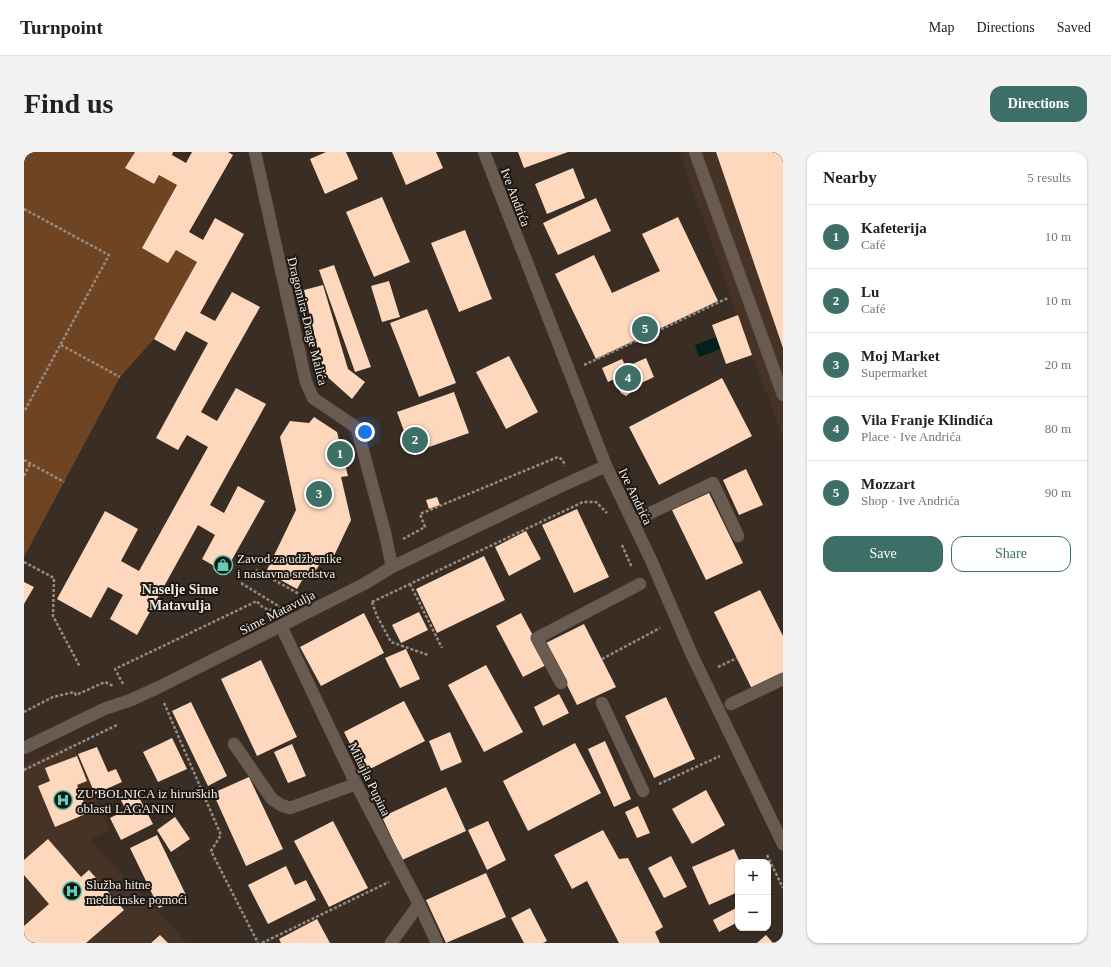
<!DOCTYPE html>
<html lang="en">
<head>
<meta charset="utf-8">
<style>
	:root { --surface:#fff; --page:#f2f2f2; --text:#222; --muted:#767676; --line:#e0e0e0; --accent:#3d6f66 }
	body { margin:0; font-family:"Times New Roman",serif; background:var(--page); color:var(--text) }
	.controls { position:absolute; right:12px; bottom:12px; display:grid; overflow:hidden; border-radius:8px; box-shadow:0 1px 3px #0004 }
	.controls button { width:36px; height:36px; display:grid; place-items:center; padding:0; border:0; border-bottom:1px solid var(--line); background:var(--surface); color:var(--text); font:20px sans-serif }
	.you { position:absolute; left:341px; top:280px; width:14px; height:14px; margin:-10px; border:3px solid #fff; border-radius:50%; background:#1a73e8; box-shadow:0 0 0 6px #1a73e833 }
	.badge { display:grid; place-items:center; width:26px; height:26px; border-radius:50%; background:var(--accent); color:#fff; font-size:13px; font-weight:700 }
	.pin { position:absolute; translate:-50% -50%; border:2px solid #fff; box-shadow:0 1px 4px #0006 }
	.list { margin:0; padding:0; list-style:none }
	h2 { display:flex; justify-content:space-between; align-items:center; height:52px; margin:0; padding:0 16px; font-size:17px }
	h2 small { font-size:13px; font-weight:400; color:var(--muted) }
	.list li { display:grid; grid-template-columns:26px 1fr auto; gap:12px; align-items:center; box-sizing:border-box; height:64px; padding:0 16px; border-top:1px solid var(--line) }
	.list b { display:block; font-size:15px; white-space:nowrap }
	.list p { margin:0; font-size:13px; white-space:nowrap; color:var(--muted) }
	.list em { font-size:13px; font-style:normal; color:var(--muted) }
	.actions { display:flex; gap:8px; padding:12px 16px }
	.actions a { flex:1; padding:9px 0; border:1px solid var(--accent); border-radius:12px; text-align:center; font-size:14px; color:var(--accent) }
	.actions .main { background:var(--accent); color:#fff }
	.map { position:relative; flex:none; width:759px; height:791px; overflow:hidden; border-radius:12px }
	header { display:flex; align-items:center; gap:24px; box-sizing:border-box; height:56px; padding:0 20px; background:var(--surface); border-bottom:1px solid var(--line) }
	header strong { font-size:19px }
	nav { display:flex; gap:22px; margin-inline-start:auto; font-size:14px }
	.intro { display:flex; align-items:center; justify-content:space-between; box-sizing:border-box; height:96px; padding:0 24px }
	h1 { margin:0; font-size:28px }
	.button { padding:10px 18px; border-radius:12px; background:var(--accent); color:#fff; font-size:14px; font-weight:700 }
	main { display:flex; gap:24px; padding:0 24px }
	aside { flex:1; background:var(--surface); border-radius:12px; box-shadow:0 1px 3px #0004 }
	.map>svg:first-child { display:block }
</style>
</head>
<body>
<header>
<strong>Turnpoint</strong>
<nav><a>Map</a><a>Directions</a><a>Saved</a></nav>
</header>
<div class="intro"><h1>Find us</h1><a class="button">Directions</a></div>
<main>
<div class="map">
<svg width="759" height="791" viewBox="0 0 759 791">
	<rect width="100%" height="100%" fill="#3a2d23"/>
	<!-- built -->
	<path fill="#463325" d="M655 0H759V286L728 203Z
		M48 590 86 679 66 688 163 791H0V613Z"/>
	<!-- green -->
	<path fill="#6f4423" d="M0 0H111L102 16 130 32 135 23 153 33 118 96 144 111 152 98 173 110 130 187 96 225 0 405Z"/>
	<!-- water -->
	<path fill="#03211c" d="M693 185 697 197 675 205 671 193Z"/>
	<!-- building -->
	<path fill="#fed8bd" d="M111 0H149L148 3 162 11 168 0H204L209 3 165 80 179 88 191 66 220 82 176 161 191 169 208 140 236 155 177 260 193 269 212 236 242 252 186 353 200 361 214 334 241 349 201 420 178 407 191 383 174 373 113 483 86 467 99 443 84 435 67 466 33 447 81 359 114 377 97 409 115 419 184 295 163 283 154 298 132 286 184 191 162 179 151 199 130 187 173 110 152 98 144 111 118 96 153 33 135 23 130 32 101 16Z
		M302 0H322L334 27 301 42 286 7Z
		M368 0H412L419 16 382 33Z
		M494 0H544L500 16Z
		M692 0H759V196Z
		M549 16 561 46 523 62 511 32Z
		M358 45 386 110 350 125 322 60Z
		M572 46 587 79 534 103 519 71Z
		M654 65 694 149 572 207 531 122 570 103 588 141 636 119 618 82Z
		M441 78 468 147 435 160 407 91Z
		M310 113 347 215 331 220 295 118Z
		M365 129 376 165 358 170 347 134Z
		M299 133 324 217 341 230 328 247 299 221 280 138Z
		M403 157 432 231 395 245 366 171Z
		M714 163 728 203 702 212 688 173Z
		M485 204 514 260 482 277 452 220Z
		M622 206 630 225 609 235V239L602 244 597 241 590 227 584 230 578 216 598 207 602 215Z
		M698 226 728 284 635 333 605 275Z
		M430 240 445 281 388 301 373 260Z
		M290 265 313 280 324 324 317 325 327 368 308 408 300 405 287 426 281 423 273 437 242 420 272 358 256 285 266 269 285 271Z
		M722 317 739 353 715 363 699 328Z
		M685 341 719 411 682 428 648 358Z
		M413 345 416 353 405 357 402 348Z
		M553 357 585 425 550 441 518 373Z
		M502 379 517 407 485 424 471 395Z
		M460 404 481 448 413 481 392 437Z
		M0 430 10 435 0 452Z
		M736 438 759 484V522L728 537 690 460Z
		M395 460 404 478 377 491 368 473Z
		M340 461 360 501 297 534 276 495Z
		M497 461 524 512 499 525 472 474Z
		M560 472 592 535 553 553 522 491Z
		M382 497 396 527 376 536 361 506Z
		M237 508 273 585 233 604 197 527Z
		M462 513 499 580 460 600 424 533Z
		M535 542 545 561 519 574 510 555Z
		M642 545 671 607 630 626 601 564Z
		M380 549 401 589 340 620 320 580Z
		M167 550 203 624 184 634 148 559Z
		M426 580 438 610 417 619 405 589Z
		M148 586 163 617 134 630 119 600Z
		M581 589 607 647 590 655 564 597Z
		M551 591 577 641 504 679 479 629Z
		M268 592 282 624 264 631 250 600Z
		M73 595 84 620 92 617 98 630 71 642 54 602Z
		M53 604 63 629 53 633 64 661 31 675 14 634 26 629 21 616Z
		M225 625 259 697 222 714 189 641Z
		M422 635 442 679 378 708 358 665Z
		M111 638 129 672 97 688 86 666 102 658 96 646Z
		M682 638 701 673 668 692 648 657Z
		M614 654 626 681 613 686 601 660Z
		M151 665 166 687 147 700 133 678Z
		M309 669 344 736 305 755 270 689Z
		M464 669 482 708 463 718 444 678Z
		M579 678 595 707 604 706 639 775 631 780 636 791H595L563 729 548 737 530 703Z
		M133 683 162 743 135 756 106 696Z
		M24 687 57 725 65 718 100 758 62 791H0V774L25 752 0 723V708Z
		M710 697 716 710H714V740L685 753 668 715Z
		M647 704 663 735 640 746 624 716Z
		M262 714 271 733 282 728 292 748 244 772 224 733Z
		M462 721 482 765 422 791 402 748Z
		M714 755V770L695 780 689 768Z
		M506 756 523 789 519 791H500L487 766Z
		M293 767 306 791H257L255 787Z
		M136 783 144 791H127Z
		M742 783 749 791H733Z"/>
	<g fill="none" stroke-linecap="round" stroke-linejoin="round">
		<!-- lane casing -->
		<g stroke="#534840" stroke-width="13">
			<path id="lane" d="M671 0 759 243
				M618 365 689 331 714 384
				M537 531 513 486 616 432
				M578 551 619 639
				M707 552 759 527
				M210 592 248 647 257 653 266 656 332 632
				M367 791 395 752"/>
		</g>
		<!-- street casing -->
		<g stroke="#534840" stroke-width="13">
			<path id="street" d="M231 0 282 230 289 246 333 276 361 381 368 415
				M460 0 582 314 627 408 668 503 759 692
				M257 474 332 632 395 752 413 791
				M0 596 80 557 107 548 135 535 340 432 368 415 535 335 582 314"/>
		</g>
		<!-- path -->
		<path stroke="#968b82" stroke-width="2.5" stroke-dasharray="3 2" stroke-linecap="butt" d="M0 57 85 103 0 260
			M37 193 96 225
			M560 213 704 146
			M0 308 40 330
			M0 324 6 312
			M379 387 401 375 396 362 534 305 539 308 541 314
			M598 393 608 416
			M0 410 30 426 29 464 56 515
			M232 418 277 443
			M217 431 256 455
			M386 432 418 496
			M348 450 559 350H572L583 361
			M348 450 353 464 367 490 404 503
			M578 507 636 476
			M694 515 713 506
			M99 532 91 517 233 449C237 455 241 457 248 458
			M140 551 197 683 187 699 234 791
			M0 560 29 545 50 540 52 543 81 530 89 534
			M0 618 93 573
			M635 632 696 604
			M743 703 759 736
			M238 791 365 730"/>
		<!-- lane -->
		<use href="#lane" stroke="#6a5b51" stroke-width="12"/>
		<!-- street -->
		<use href="#street" stroke="#6a5b51" stroke-width="12"/>
	</g>
	<!-- icons -->
	<defs>
		<g id="shop-ring" transform="scale(1)"><circle r="9.5" fill="#1d1712" stroke="#5dceb9" stroke-width="1.5"/><path d="M-5-2.5h2.3a2.7 3.5 0 0 1 5.4 0H5L5.5 6h-11ZM-1.5-2.5h3a1.5 2.3 0 0 0-3 0Z" fill="#5dceb9"/></g>
		<g id="hospital-ring" transform="scale(1)"><circle r="9.5" fill="#1d1712" stroke="#5dceb9" stroke-width="1.5"/><path d="M-5-5h3v3.5h4V-5h3V5h-3V1.5h-4V5h-3Z" fill="#5dceb9"/></g>
	</defs>
	<g fill-rule="evenodd">
		<use href="#shop-ring" x="199" y="413"/>
		<use href="#hospital-ring" x="39" y="648"/>
		<use href="#hospital-ring" x="48" y="739"/>
	</g>
	<g text-anchor="middle" stroke-width="4" stroke-linejoin="round" paint-order="stroke">
		<!-- street labels -->
		<g font-size="13" fill="#f3eae3" stroke="#1d1712">
			<text transform="translate(492 45) rotate(69)" y="5">Ive Andrića</text>
			<text transform="translate(284 169) rotate(76)" y="5">Dragomira-Drage Malića</text>
			<text transform="translate(612 344) rotate(64)" y="5">Ive Andrića</text>
			<text transform="translate(253 460) rotate(-27)" y="5">Sime Matavulja</text>
			<text transform="translate(346 627) rotate(64)" y="5">Mihajla Pupina</text>
		</g>
		<!-- poi labels -->
		<g font-size="13" fill="#f3eae3" stroke="#1d1712" text-anchor="start">
			<text x="213" y="411">Zavod za udžbenike<tspan x="213" dy="15">i nastavna sredstva</tspan></text>
			<text x="53" y="646">ZU BOLNICA iz hirurških<tspan x="53" dy="15">oblasti LAGANIN</tspan></text>
			<text x="62" y="737">Služba hitne<tspan x="62" dy="15">medicinske pomoći</tspan></text>
		</g>
		<!-- neighbourhood labels -->
		<g font-size="14" font-weight="bold" fill="#f3eae3" stroke="#1d1712">
			<text x="156" y="442">Naselje Sime<tspan x="156" dy="16">Matavulja</tspan></text>
		</g>
	</g>
</svg>
<div class="controls">
<button>+</button>
<button>−</button>
</div>
<div class="you"></div>
<div class="pin badge" style="left:316px;top:302px">1</div>
<div class="pin badge" style="left:391px;top:288px">2</div>
<div class="pin badge" style="left:295px;top:342px">3</div>
<div class="pin badge" style="left:604px;top:226px">4</div>
<div class="pin badge" style="left:621px;top:177px">5</div>
</div>
<aside>
<h2>Nearby<small>5 results</small></h2>
<ul class="list">
<li><span class="badge">1</span><div><b>Kafeterija</b><p>Café</p></div><em>10 m</em></li>
<li><span class="badge">2</span><div><b>Lu</b><p>Café</p></div><em>10 m</em></li>
<li><span class="badge">3</span><div><b>Moj Market</b><p>Supermarket</p></div><em>20 m</em></li>
<li><span class="badge">4</span><div><b>Vila Franje Klindića</b><p>Place · Ive Andrića</p></div><em>80 m</em></li>
<li><span class="badge">5</span><div><b>Mozzart</b><p>Shop · Ive Andrića</p></div><em>90 m</em></li>
</ul>
<div class="actions"><a class="main">Save</a><a>Share</a></div>
</aside>
</main>
</body>
</html>
